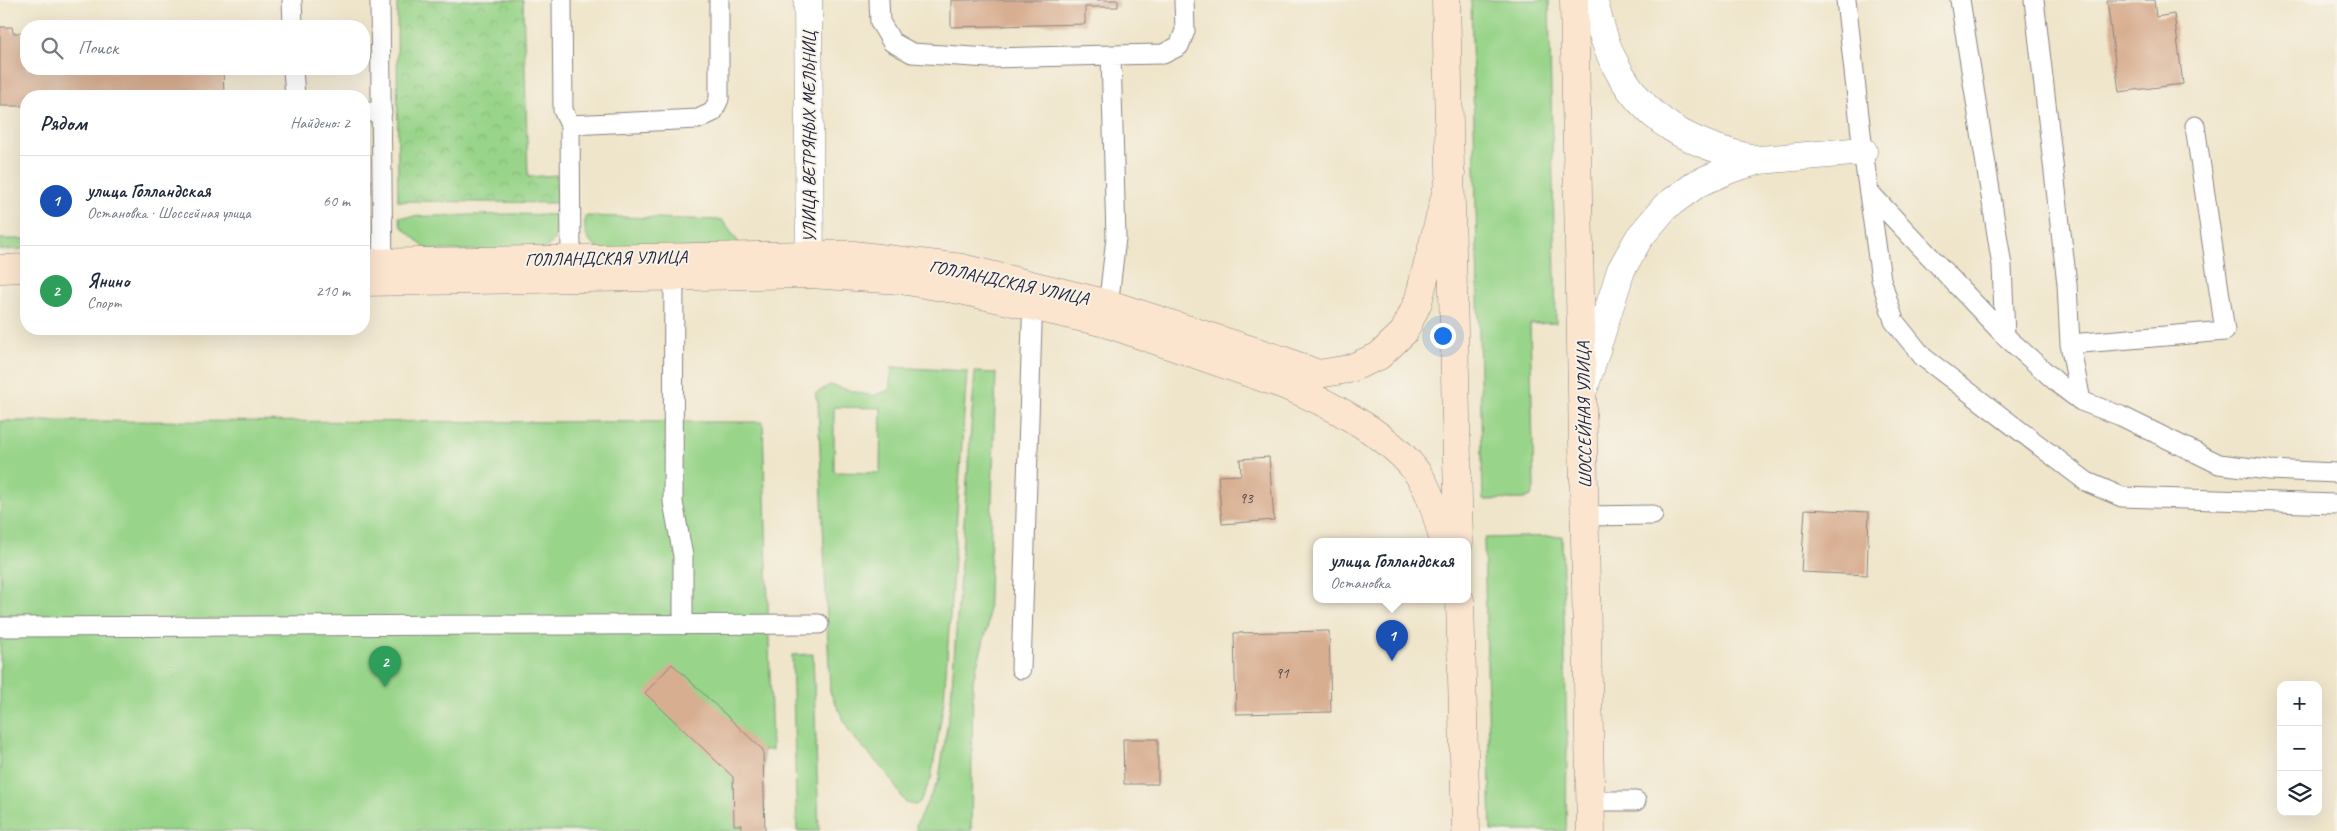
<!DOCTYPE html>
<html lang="ru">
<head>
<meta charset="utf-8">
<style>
	:root { --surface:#fff; --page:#f2f2f3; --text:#1f2937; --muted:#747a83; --line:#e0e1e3; --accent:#7c3aed }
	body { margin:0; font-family:Caveat,sans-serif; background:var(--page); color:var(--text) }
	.controls { position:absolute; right:15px; bottom:15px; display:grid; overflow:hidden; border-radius:10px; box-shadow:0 5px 20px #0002 }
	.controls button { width:45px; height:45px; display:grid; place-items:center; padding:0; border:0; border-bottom:1px solid var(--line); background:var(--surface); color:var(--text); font:25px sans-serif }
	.you { position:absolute; left:1442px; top:335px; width:18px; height:18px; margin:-12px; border:4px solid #fff; border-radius:50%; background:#1a73e8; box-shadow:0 0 0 8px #1a73e833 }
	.badge { display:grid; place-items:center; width:32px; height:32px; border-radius:50%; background:var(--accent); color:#fff; font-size:16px; font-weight:700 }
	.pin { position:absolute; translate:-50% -41px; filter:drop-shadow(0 1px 2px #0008) }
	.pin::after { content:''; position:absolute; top:26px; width:18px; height:15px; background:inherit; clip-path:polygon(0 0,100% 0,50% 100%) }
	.popup { position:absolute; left:1313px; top:538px; width:158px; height:65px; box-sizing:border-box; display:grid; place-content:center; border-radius:10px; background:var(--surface); filter:drop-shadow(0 1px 4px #0005); font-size:16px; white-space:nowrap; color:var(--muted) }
	.popup b { font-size:19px; color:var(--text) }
	.popup::after { content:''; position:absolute; left:50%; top:100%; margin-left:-10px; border:10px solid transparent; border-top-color:var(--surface) }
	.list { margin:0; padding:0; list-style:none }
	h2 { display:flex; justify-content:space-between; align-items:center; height:65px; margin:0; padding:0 20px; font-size:21px }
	h2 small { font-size:16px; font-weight:400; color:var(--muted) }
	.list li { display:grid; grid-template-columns:32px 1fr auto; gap:15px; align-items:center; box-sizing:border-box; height:90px; padding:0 20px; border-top:1px solid var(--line) }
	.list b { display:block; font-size:19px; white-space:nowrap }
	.list p { margin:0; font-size:16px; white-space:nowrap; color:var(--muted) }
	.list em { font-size:16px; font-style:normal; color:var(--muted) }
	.icon { flex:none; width:28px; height:28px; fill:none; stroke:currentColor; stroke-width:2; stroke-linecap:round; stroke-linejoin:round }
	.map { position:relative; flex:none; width:2337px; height:831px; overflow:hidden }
	.search { position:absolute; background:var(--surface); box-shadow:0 5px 20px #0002; left:20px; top:20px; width:350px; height:55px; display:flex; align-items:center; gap:12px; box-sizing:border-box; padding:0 18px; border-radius:20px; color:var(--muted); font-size:19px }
	.panel { position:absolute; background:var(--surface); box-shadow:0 5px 20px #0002; left:20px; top:90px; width:350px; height:245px; border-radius:20px }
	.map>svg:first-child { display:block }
</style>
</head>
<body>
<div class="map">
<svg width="2337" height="831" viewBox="0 0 2337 831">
	<defs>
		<pattern id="park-crowns" width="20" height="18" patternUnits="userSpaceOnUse" patternTransform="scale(1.25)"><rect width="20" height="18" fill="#98d489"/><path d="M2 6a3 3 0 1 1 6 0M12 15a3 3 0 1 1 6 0" fill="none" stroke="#83b677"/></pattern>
	</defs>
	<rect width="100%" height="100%" fill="#f7f3e8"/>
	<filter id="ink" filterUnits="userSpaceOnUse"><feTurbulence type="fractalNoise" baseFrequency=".02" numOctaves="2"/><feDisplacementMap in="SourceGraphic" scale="10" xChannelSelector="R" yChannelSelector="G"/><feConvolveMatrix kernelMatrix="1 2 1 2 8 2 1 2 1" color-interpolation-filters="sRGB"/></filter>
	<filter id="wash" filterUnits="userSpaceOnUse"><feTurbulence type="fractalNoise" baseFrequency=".0096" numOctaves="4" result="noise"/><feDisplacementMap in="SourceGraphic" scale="20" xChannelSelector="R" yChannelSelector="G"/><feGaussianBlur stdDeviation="1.12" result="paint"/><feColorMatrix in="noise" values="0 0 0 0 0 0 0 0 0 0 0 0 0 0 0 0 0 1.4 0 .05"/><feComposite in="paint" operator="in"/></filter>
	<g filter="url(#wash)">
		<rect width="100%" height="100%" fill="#efe5ca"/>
		<!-- grass -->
		<path fill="#98d489" stroke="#5d7b62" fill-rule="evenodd" d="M1471 0H1549L1556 323 1530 324 1534 489 1531 496 1524 499 1483 500Z
			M511 214 557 215C557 233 558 241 541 251L427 250 401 226 399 217Z
			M585 216 722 220 742 247 602 250C585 242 584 233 585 216Z
			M0 239H26V249L0 250Z
			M892 367 967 371 944 700 931 779 920 802 915 805 906 803 887 774 850 733 830 692 818 402 815 394 830 385 872 396 889 390ZM834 407 881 408 880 473 834 472Z
			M975 372 996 373 988 625 973 680 971 831H917L916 825 939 779 951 700Z
			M0 421 763 422 772 750H763L765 831H0Z
			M1562 536 1567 742 1566 831H1491L1484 538Z
			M813 654 819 831H797L792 655Z"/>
		<!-- park -->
		<path fill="url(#park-crowns)" stroke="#5d7b62" d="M397 0H523L528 177 557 175V203L398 201Z"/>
		<g id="blocks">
			<!-- building -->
			<path fill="#d8ae91" d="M951 0H1118V7H1085V24L951 27Z
				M2107 0H2154L2156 17 2174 14 2183 84 2119 92Z
				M0 27H12L13 33H26V69H223L224 96H26V106H0Z
				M1269 457 1274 520 1222 524 1218 476 1241 475 1240 459Z
				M1805 509 1869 512 1867 575 1801 572Z
				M1329 631 1331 712 1236 714 1234 633Z
				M672 664 763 750 765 831H741V825H734L733 777 645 693Z
				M1123 739H1158V784H1124Z"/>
		</g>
	</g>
	<g filter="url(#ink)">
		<use href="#blocks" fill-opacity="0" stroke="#888482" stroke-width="1"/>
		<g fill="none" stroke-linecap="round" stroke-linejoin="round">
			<!-- lane casing -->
			<g stroke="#888482" stroke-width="21">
				<path id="lane" d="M292 0 293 26
					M380 0 383 274
					M562 0 563 110 570 125 571 259
					M879 0 880 22 892 42 912 53 989 58 1111 55
					M1846 0 1863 151 1881 279 1894 321 1923 357 2087 482 2122 497 2337 504
					M1960 0 2002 266 2005 336 2061 386 2081 401 2121 416 2219 464 2269 470 2337 473
					M2034 0 2067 284 2070 344 2081 401
					M293 69 295 96
					M364 112H382
					M570 125 698 119 713 112 719 99V0
					M1870 193 2005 336
					M674 265 673 502 683 556V625
					M1107 316 1116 238 1111 55 1163 54 1179 46 1185 31 1184 0
					M2070 344 2225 331 2195 126
					M1586 516 1653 515
					M0 627 819 624
					M1021 669 1033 294
					M1591 801H1636"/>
			</g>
			<!-- street casing -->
			<g stroke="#888482" stroke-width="29">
				<path id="street" d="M808 0 810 274
					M1593 0C1599 19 1603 40 1612 58 1642 122 1692 146 1759 160
					M1584 388 1621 270 1639 238 1665 207 1698 183 1733 168 1760 160 1863 151"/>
			</g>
			<!-- secondary casing -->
			<g stroke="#888482" stroke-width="29">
				<path id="secondary" d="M1446 0 1459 542
					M1574 0 1591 831
					M364 263 810 255H854L962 268 1109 304 1285 361 1318 374 1349 369 1379 356 1404 332 1418 302 1451 174
					M0 269 26 268
					M364 282 810 274 901 280 965 291 1106 323 1284 385C1327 402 1395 437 1420 477 1432 495 1438 521 1444 542
					M1460 600 1466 831"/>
			</g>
			<!-- lane -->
			<use href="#lane" stroke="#fff" stroke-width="19"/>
			<!-- street -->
			<use href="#street" stroke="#fff" stroke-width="28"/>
			<!-- secondary -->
			<use href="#secondary" stroke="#fbe5cf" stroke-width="28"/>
		</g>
	</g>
	<g text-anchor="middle" stroke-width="4" stroke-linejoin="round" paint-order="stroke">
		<!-- number labels -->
		<g font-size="15" fill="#504550">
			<text x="1246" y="503">93</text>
			<text x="1282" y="678">91</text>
		</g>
		<!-- street labels -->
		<g font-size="18" fill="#22223b" stroke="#f7f3e8">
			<text transform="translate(809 137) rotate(-90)" y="6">УЛИЦА ВЕТРЯНЫХ МЕЛЬНИЦ</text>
			<text transform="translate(606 258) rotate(-1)" y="6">ГОЛЛАНДСКАЯ УЛИЦА</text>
			<text transform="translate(1009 282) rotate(12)" y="6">ГОЛЛАНДСКАЯ УЛИЦА</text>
			<text transform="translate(1584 415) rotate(-91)" y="6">ШОССЕЙНАЯ УЛИЦА</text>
		</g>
	</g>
</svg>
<div class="controls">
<button>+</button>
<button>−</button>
<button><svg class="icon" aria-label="layers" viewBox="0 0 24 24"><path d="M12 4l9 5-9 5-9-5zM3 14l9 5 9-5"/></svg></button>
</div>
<div class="you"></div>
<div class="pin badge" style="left:1392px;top:661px;background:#1a4fb4">1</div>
<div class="popup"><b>улица Голландская</b>Остановка</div>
<div class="pin badge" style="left:385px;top:687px;background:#2e9e5b">2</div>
<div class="search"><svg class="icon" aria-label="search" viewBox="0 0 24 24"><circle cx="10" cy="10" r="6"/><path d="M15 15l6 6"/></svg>Поиск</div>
<section class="panel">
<h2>Рядом<small>Найдено: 2</small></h2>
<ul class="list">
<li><span class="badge" style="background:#1a4fb4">1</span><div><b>улица Голландская</b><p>Остановка · Шоссейная улица</p></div><em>60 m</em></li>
<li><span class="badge" style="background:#2e9e5b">2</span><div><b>Янино</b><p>Спорт</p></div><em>210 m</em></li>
</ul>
</section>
</div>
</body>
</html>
